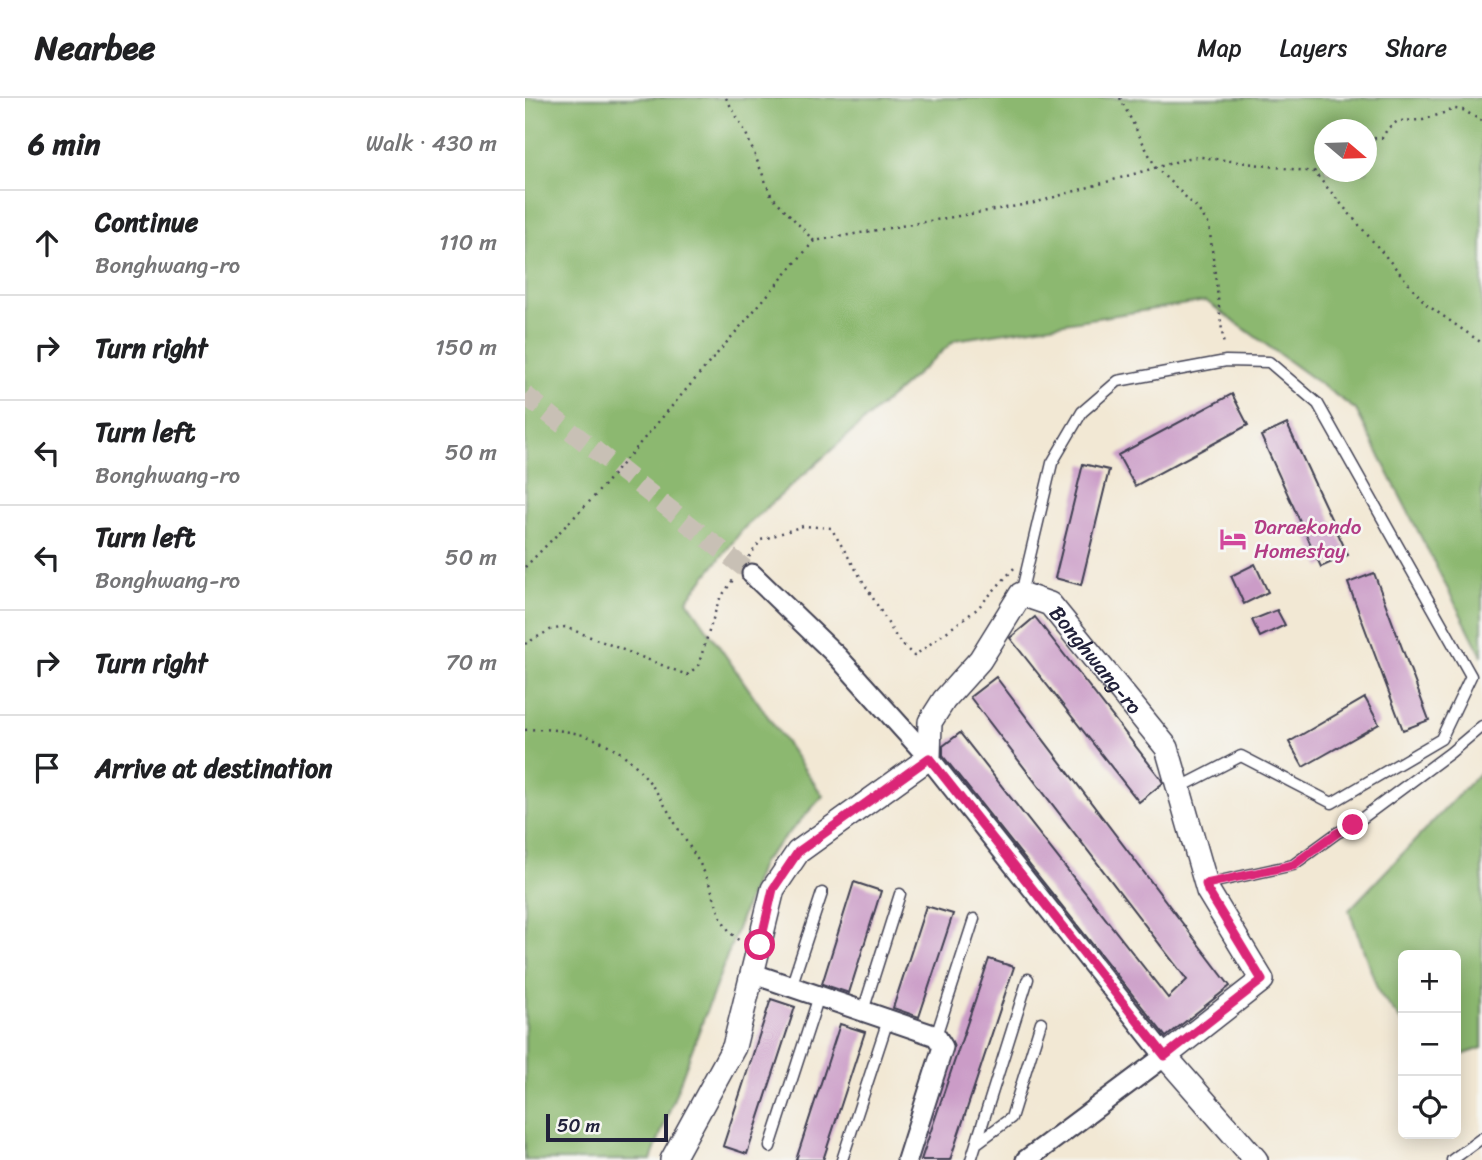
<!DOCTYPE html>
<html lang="en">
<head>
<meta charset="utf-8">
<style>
	:root { --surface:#fff; --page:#f2f2f2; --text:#202124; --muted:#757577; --line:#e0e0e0 }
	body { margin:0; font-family:Sriracha,sans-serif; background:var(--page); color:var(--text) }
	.controls { position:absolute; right:21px; bottom:21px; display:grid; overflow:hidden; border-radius:10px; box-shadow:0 4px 18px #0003 }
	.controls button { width:63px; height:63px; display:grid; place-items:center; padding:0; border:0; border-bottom:2px solid var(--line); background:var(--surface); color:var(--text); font:35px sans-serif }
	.compass { position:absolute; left:789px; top:21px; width:63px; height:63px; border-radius:50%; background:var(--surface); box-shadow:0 4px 18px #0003; rotate:109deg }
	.scale { position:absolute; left:21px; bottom:18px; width:122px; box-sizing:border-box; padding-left:7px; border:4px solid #22223b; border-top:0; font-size:19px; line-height:24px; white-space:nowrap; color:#22223b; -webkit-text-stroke:5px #f6f6f2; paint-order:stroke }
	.stop { position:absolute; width:21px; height:21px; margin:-16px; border:5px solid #db2777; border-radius:50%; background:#fff }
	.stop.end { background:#db2777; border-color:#fff; box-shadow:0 2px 7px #0008 }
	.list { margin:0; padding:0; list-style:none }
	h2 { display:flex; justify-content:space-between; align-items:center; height:91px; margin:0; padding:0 28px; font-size:30px }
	h2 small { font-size:23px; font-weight:400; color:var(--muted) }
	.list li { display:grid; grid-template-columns:46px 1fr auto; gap:21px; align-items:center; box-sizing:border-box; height:105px; padding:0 28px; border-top:2px solid var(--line) }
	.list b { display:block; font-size:26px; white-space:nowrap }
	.list p { margin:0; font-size:23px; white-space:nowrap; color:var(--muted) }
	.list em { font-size:23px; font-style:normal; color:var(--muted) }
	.icon { flex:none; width:38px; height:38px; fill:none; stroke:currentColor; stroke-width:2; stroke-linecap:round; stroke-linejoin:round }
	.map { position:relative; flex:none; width:957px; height:1062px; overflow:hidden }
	header { display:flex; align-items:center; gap:42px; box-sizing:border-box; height:98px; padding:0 35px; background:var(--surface); border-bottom:2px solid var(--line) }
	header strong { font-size:33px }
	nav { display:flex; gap:38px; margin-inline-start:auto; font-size:24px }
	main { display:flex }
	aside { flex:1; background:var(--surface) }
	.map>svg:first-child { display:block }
</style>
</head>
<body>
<header>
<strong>Nearbee</strong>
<nav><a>Map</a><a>Layers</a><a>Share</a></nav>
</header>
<main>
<aside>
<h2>6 min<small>Walk · 430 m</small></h2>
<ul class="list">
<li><svg class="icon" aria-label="ahead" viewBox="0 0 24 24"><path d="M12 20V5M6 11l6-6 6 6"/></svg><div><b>Continue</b><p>Bonghwang-ro</p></div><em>110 m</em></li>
<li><svg class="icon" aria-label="right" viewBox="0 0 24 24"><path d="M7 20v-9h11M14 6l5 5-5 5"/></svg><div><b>Turn right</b></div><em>150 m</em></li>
<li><svg class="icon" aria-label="left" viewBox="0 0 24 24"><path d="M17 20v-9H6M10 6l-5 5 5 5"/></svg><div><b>Turn left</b><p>Bonghwang-ro</p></div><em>50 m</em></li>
<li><svg class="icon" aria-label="left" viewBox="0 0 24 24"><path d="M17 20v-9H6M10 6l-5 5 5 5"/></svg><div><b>Turn left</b><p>Bonghwang-ro</p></div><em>50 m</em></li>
<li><svg class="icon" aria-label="right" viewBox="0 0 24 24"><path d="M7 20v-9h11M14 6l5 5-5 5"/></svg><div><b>Turn right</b></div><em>70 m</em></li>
<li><svg class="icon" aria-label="arrive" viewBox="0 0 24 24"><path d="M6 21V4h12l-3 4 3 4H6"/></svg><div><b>Arrive at destination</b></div></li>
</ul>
</aside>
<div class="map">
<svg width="957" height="1062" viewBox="0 0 957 1062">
	<rect width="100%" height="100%" fill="#f6f6f2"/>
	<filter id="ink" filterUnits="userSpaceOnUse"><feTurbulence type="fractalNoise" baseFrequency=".0143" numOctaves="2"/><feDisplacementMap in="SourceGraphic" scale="14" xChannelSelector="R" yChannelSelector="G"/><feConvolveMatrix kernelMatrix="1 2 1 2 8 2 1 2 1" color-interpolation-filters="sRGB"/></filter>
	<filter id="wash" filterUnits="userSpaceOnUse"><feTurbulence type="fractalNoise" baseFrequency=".00686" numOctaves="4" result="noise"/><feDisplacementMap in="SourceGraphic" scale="28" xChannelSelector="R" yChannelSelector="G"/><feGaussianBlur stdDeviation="1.57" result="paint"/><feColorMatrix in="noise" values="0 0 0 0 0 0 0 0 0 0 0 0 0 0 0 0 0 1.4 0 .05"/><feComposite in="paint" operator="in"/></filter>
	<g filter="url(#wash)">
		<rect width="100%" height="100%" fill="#f2e8d4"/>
		<!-- forest -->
		<path fill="#8cb870" stroke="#576d56" stroke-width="2" fill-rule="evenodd" d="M0 0H957V558L831 312 681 203 430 242 219 430 162 502 298 698 237 764 126 1062H0ZM800 32H842V74H800Z
			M957 672V950L931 959V857H878V925L854 895 824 812Z"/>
		<g id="blocks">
			<!-- building -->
			<path fill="#cb9cc7" d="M707 296 723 327 610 388 593 357Z
				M762 326 823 457 796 469 736 338Z
				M558 366 584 372 556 487 530 480Z
				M730 466 743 494 719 506 706 478Z
				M849 475 904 622 878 632 823 485Z
				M752 512 760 527 735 539 727 522Z
				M510 519 636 681 638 685 614 704 485 540Z
				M471 579 705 888 641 939 418 658V648L435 635 643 900 662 882 445 599Z
				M840 600 854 626 778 669 764 644Z
				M329 784 356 793 324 895 297 886Z
				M401 808 428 816 394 919 368 910Z
				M464 861 489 869 425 1062H396Z
				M246 901 270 909 222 1056 198 1048Z
				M315 926 340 934 298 1062H271Z"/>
		</g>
	</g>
	<g filter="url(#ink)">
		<use href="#blocks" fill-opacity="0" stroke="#414052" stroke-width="2"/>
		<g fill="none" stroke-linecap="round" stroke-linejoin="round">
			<!-- minor-tunnel -->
			<path stroke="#c8c0b5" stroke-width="19" stroke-dasharray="19 10" stroke-linecap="butt" d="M0 297 227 476"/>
			<!-- service casing -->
			<g stroke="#414052" stroke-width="13">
				<path id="service" d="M496 496 527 365 557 314 593 283 701 263 744 264 793 306 946 578 916 641 807 705 716 658 654 690
					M681 786 768 767 812 735 828 727 925 655 957 628
					M266 889 297 795
					M338 913 375 796
					M411 938 449 821
					M452 1045 486 1020 516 924
					M245 1049 294 898
					M317 1062 363 922
					M446 1062 503 881
					M927 1062 957 1040"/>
			</g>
			<!-- minor casing -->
			<g stroke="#414052" stroke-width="23">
				<path id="minor" d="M227 476 313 559 404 660 640 958 501 1062
					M229 876 411 938 418 949 382 1062"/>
			</g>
			<!-- tertiary casing -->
			<g stroke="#414052" stroke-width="26">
				<g id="tertiary">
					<path id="s1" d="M147 1062 209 949 248 791 273 754 404 660 405 624 419 602 455 562 496 496 525 506 642 650 683 793 737 882 640 958 731 1062"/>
				</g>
			</g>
			<!-- path -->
			<path stroke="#414052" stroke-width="2.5" stroke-dasharray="2 5" stroke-linecap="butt" d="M201 0 220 33 246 97 289 143
				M595 0 631 70 672 110 684 127 699 249
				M842 40H857L863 30 873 23 898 22 930 11 938 12 957 23
				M789 74 800 57
				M224 459 236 442 278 428 306 430 373 542 389 558 452 511 490 469
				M0 469 67 401 289 143 509 105 664 60 676 59 789 74 902 207 957 245
				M0 546 25 532 40 529 162 577 173 568 194 502 210 479
				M0 632C21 630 38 632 58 637 110 652 129 688 154 732 164 748 176 765 183 783 193 806 194 828 215 843"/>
			<!-- service -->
			<use href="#service" stroke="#fff" stroke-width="10"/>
			<!-- minor -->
			<use href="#minor" stroke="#fff" stroke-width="19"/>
			<!-- tertiary -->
			<use href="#tertiary" stroke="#fff" stroke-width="23"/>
		</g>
	</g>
	<g fill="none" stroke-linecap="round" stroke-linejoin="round" filter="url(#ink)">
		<!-- route -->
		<path stroke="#db2777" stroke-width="9" d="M235 847 248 791 273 754 404 660 640 958 737 882 683 793 681 786 768 767 812 735 828 727"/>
	</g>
	<!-- icons -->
	<defs>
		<g id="hotel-bare" transform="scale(2.1)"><path d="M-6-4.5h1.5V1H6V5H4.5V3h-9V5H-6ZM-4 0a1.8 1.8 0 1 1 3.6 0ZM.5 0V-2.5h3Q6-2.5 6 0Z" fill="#d1479c" stroke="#f6f6f2" stroke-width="2.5" paint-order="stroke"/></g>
	</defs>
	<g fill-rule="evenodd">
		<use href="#hotel-bare" x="708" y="441"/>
	</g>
	<g text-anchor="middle" stroke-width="5" stroke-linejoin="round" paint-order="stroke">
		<!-- hotel labels -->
		<g font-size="21" fill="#b23c85" stroke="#f6f6f2" text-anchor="start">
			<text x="729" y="436">Daraekondo<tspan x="729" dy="24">Homestay</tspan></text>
		</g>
		<!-- street labels -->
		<g font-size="21" fill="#22223b" stroke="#f6f6f2">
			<text dy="7" stroke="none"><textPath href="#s1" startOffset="794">Bonghwang-ro</textPath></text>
		</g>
	</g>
</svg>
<div class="controls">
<button>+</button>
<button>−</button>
<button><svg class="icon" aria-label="locate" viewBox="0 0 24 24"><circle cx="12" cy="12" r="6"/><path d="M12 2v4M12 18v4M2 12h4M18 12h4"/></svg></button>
</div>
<svg class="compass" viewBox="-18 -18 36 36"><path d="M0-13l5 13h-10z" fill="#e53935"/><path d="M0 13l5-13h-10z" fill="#757577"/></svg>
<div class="scale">50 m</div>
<div class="stop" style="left:235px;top:847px"></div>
<div class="stop end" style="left:828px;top:727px"></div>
</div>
</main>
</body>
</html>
